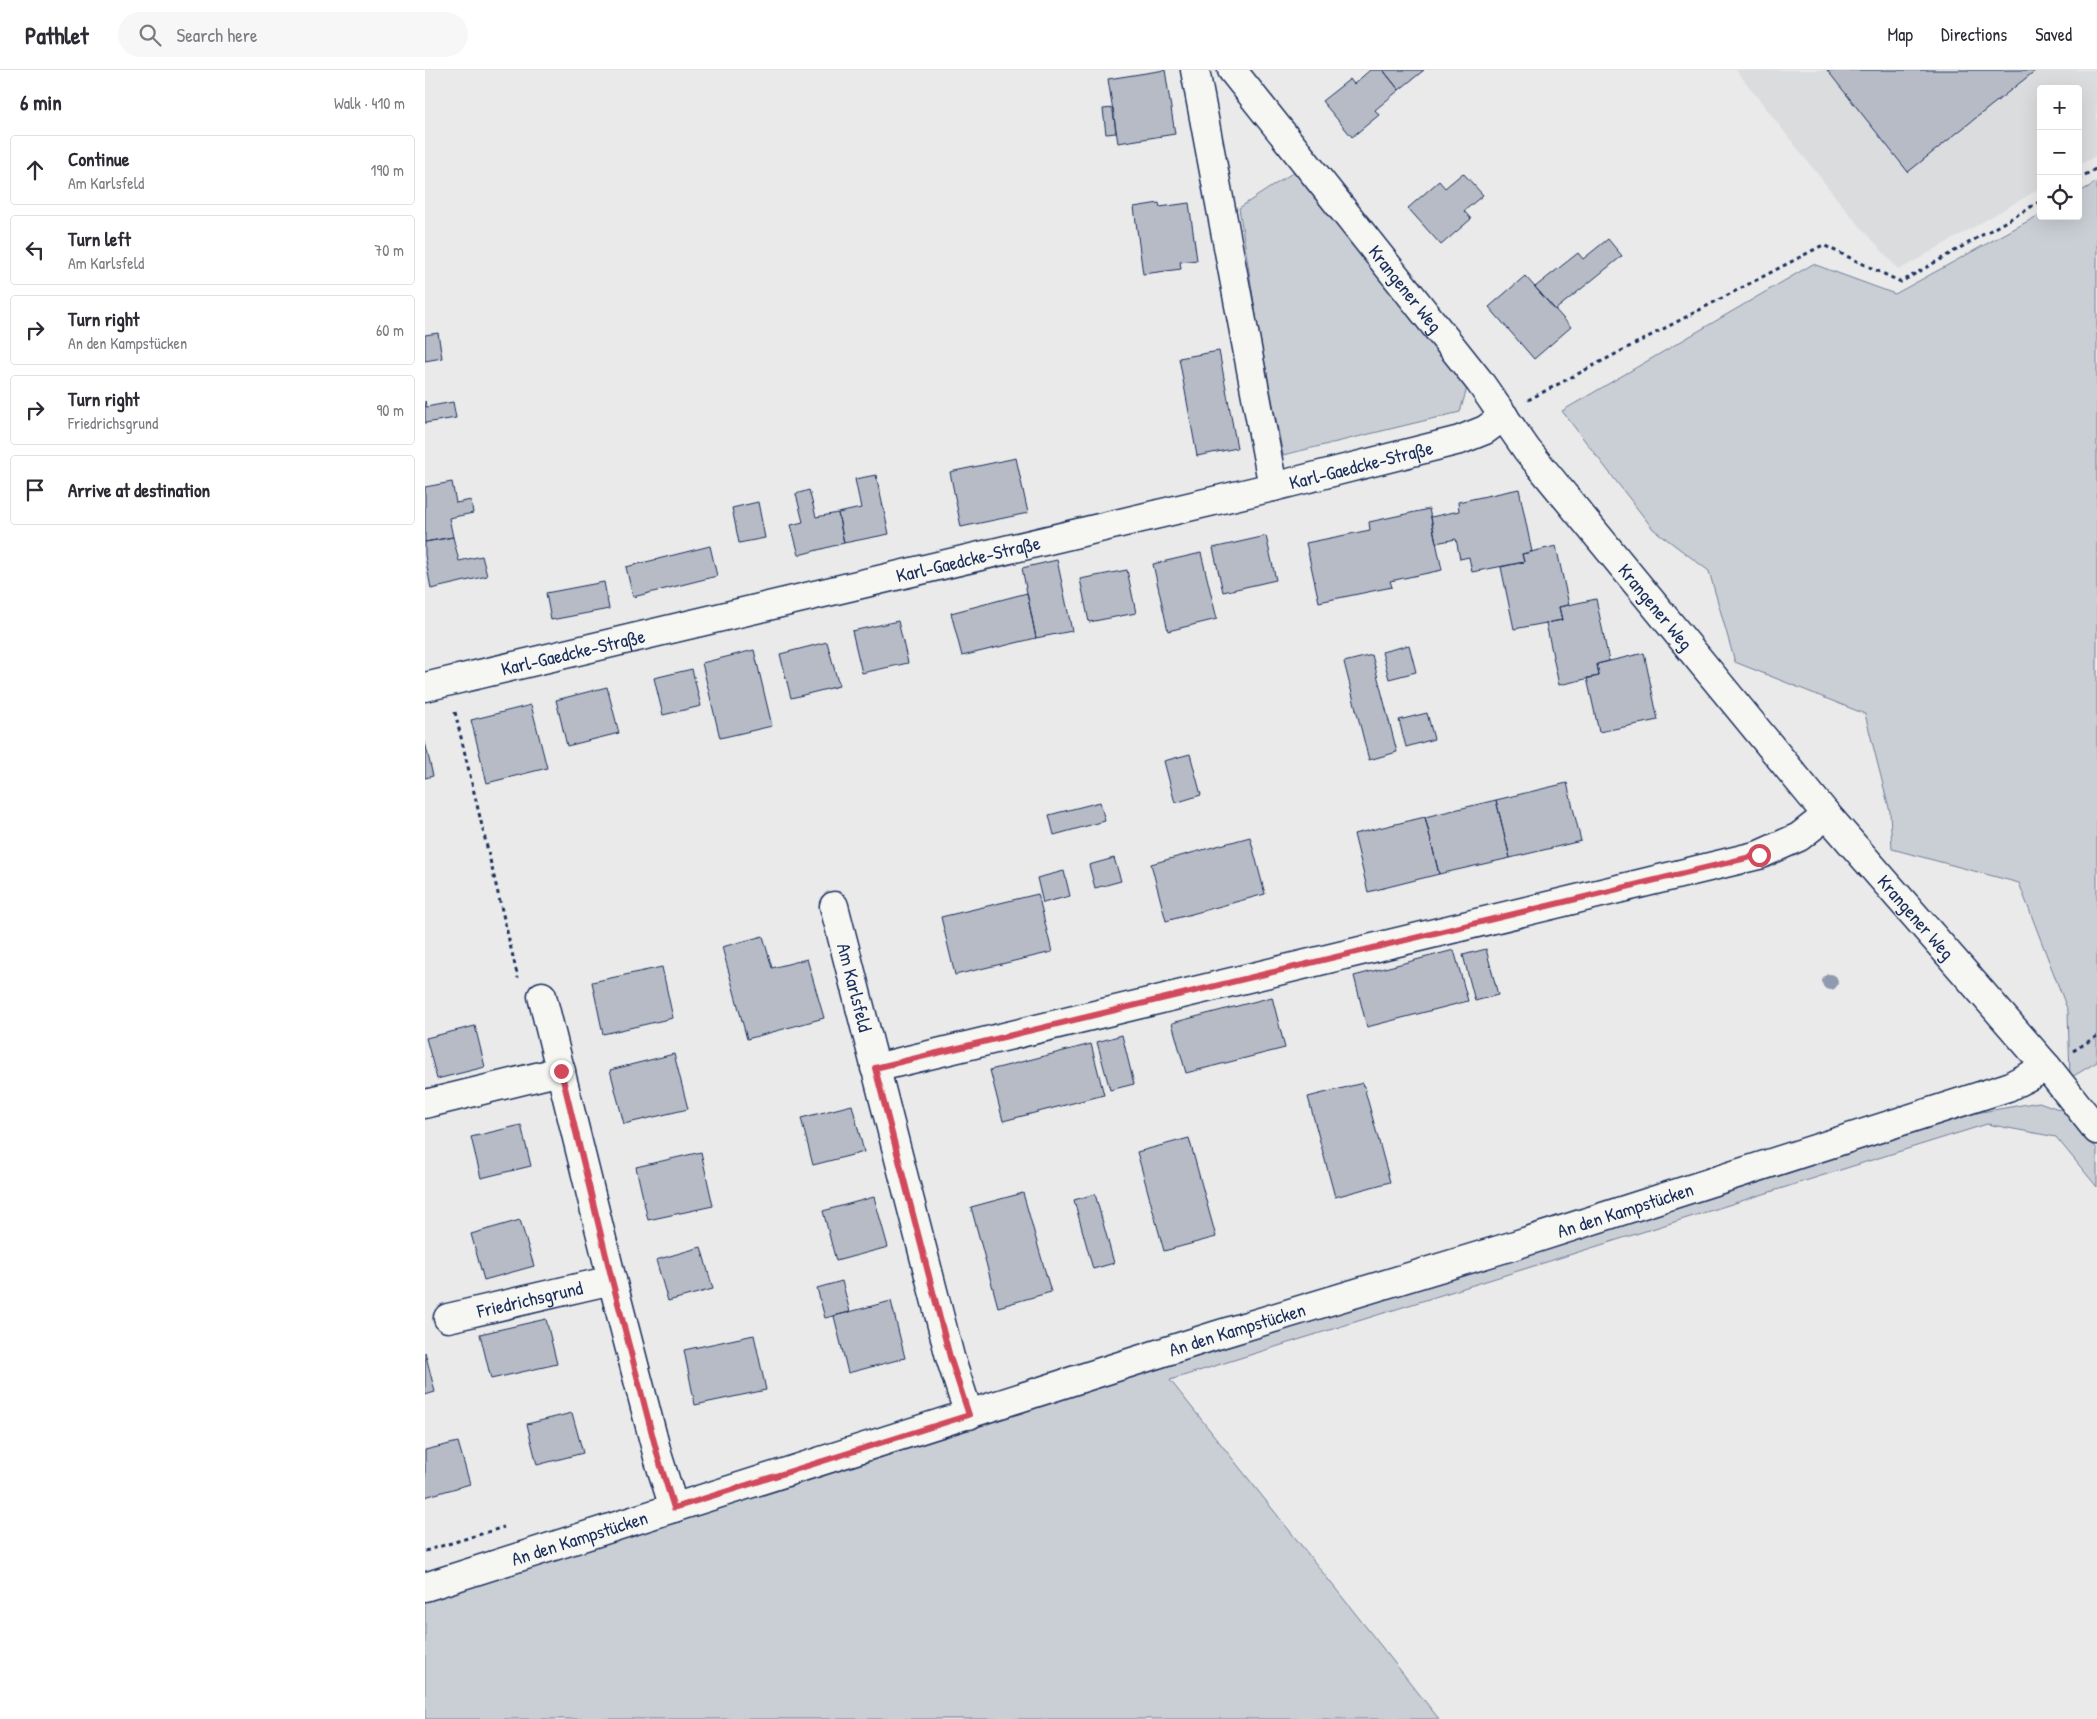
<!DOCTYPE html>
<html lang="en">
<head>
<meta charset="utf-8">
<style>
	:root { --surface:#fff; --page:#f7f7f7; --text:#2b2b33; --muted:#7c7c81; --line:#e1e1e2 }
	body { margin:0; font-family:"Patrick Hand",sans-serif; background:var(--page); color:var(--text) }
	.controls { position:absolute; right:15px; top:15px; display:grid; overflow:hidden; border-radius:5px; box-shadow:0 5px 20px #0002 }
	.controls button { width:45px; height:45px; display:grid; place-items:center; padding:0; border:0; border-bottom:1px solid var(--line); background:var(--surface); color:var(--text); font:25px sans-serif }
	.stop { position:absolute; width:15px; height:15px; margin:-11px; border:4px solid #d1495b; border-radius:50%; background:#fff }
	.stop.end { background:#d1495b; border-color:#fff; box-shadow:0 1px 5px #0008 }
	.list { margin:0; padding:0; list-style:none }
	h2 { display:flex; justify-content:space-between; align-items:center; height:65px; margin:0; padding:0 20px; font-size:21px }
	h2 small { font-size:16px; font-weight:400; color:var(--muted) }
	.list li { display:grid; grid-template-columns:32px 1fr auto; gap:15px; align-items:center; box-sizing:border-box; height:70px; margin:0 10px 10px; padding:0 10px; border:1px solid var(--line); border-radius:5px }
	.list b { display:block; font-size:19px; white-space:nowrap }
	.list p { margin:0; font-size:16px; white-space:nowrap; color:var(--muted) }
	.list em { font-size:16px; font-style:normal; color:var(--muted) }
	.icon { flex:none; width:28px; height:28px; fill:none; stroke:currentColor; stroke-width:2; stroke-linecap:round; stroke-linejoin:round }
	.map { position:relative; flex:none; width:1672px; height:1649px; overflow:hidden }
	header { display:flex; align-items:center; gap:30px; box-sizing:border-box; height:70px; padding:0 25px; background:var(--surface); border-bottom:1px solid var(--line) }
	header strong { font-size:24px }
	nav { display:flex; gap:28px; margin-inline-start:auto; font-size:18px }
	.search { width:350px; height:45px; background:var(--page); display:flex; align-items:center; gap:12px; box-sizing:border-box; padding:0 18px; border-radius:28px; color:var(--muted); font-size:19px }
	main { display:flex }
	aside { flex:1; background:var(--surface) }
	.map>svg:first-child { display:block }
</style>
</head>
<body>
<header>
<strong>Pathlet</strong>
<div class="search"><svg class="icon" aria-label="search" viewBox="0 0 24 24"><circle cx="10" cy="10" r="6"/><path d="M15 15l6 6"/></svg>Search here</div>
<nav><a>Map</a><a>Directions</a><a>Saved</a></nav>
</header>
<main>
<aside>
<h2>6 min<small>Walk · 410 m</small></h2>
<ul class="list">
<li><svg class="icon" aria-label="ahead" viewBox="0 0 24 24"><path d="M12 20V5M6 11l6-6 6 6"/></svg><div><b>Continue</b><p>Am Karlsfeld</p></div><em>190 m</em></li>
<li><svg class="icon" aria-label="left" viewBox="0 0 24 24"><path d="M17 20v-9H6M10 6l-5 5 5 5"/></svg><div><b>Turn left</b><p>Am Karlsfeld</p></div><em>70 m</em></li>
<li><svg class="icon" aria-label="right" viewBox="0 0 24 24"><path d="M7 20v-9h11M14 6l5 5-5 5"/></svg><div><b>Turn right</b><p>An den Kampstücken</p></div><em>60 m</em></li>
<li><svg class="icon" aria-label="right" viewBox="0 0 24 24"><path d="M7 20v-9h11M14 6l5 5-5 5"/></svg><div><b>Turn right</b><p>Friedrichsgrund</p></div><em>90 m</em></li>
<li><svg class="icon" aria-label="arrive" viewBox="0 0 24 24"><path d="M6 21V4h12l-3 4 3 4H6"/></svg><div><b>Arrive at destination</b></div></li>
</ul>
</aside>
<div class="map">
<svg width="1672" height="1649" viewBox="0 0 1672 1649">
	<rect width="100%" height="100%" fill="#e9eae9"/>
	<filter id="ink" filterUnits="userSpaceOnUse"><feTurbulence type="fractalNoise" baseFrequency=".02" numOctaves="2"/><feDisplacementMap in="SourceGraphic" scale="10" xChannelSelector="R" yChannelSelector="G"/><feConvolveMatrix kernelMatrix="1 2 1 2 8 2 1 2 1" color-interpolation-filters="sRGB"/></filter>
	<g filter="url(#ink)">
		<!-- built -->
		<path fill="#dadcde" d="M1311 0H1672V85L1653 96V19H1616V118L1474 200 1420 139Z"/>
		<!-- green -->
		<path fill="#caced5" stroke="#727e9a" d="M869 102 1042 318 1035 342 858 385 833 258 814 138Z
			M1672 112V992L1645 1008 1643 941 1594 813 1467 779 1465 742 1440 644 1310 592 1284 501 1228 459 1137 341 1388 194 1470 224 1616 144V146H1653V123Z
			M1614 1032 1642 1042 1672 1079V1117L1631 1067 1562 1054 745 1310 1014 1649H0V1529L1551 1043Z"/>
		<!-- building -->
		<path fill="#b6bbc6" stroke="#1b2f5e" d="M740 0 750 64 693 73 683 9Z
			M945 0H958L974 20 950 40 954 45 927 67 897 31 925 9 929 14Z
			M958 0H999L974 20Z
			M1402 0H1611L1483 102Z
			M688 38 691 63 681 64 678 39Z
			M1038 103 1058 125 1039 141 1046 149 1016 175 983 138 1014 111 1020 118Z
			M734 133 735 137 764 133 772 190 755 192 756 199 718 204 709 137Z
			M1183 169 1197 186 1130 240 1110 217 1153 183 1158 189Z
			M1100 206 1146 257 1109 289 1064 237Z
			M13 263 17 288 0 291V265Z
			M794 281 812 378 772 386 754 288Z
			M0 331 1 337 28 332 31 348 0 353Z
			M591 388 603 443 536 457 525 402Z
			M451 405 464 464 419 473 413 443 436 438 430 409Z
			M27 412 31 433 46 430 48 443 24 448 28 467 0 472V417Z
			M1094 419 1107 482 1097 484 1099 492 1047 502 1044 487 1035 489 1031 469 1011 473 1006 447 1034 441 1033 432Z
			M384 420 391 447 413 443 419 473 374 485 366 455 378 452 371 424Z
			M333 432 340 468 314 473 307 438Z
			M1004 439 1017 500 965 511 967 517 894 532 881 473 945 460 944 452Z
			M841 466 851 510 798 522 788 478Z
			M28 467 34 491 57 486 62 506 6 519 0 485V472Z
			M285 476 292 506 208 527 201 497Z
			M1131 476 1144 535 1134 537 1137 550 1089 559 1076 497 1099 492 1097 484Z
			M776 483 792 549 743 561 728 494Z
			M632 490 647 561 611 568 597 498Z
			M702 500 711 543 664 552 655 509Z
			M179 512 184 539 126 550 121 523Z
			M602 523 611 568 537 586 526 543Z
			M1171 529 1184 591 1172 594 1174 606 1134 615 1121 553 1137 550 1134 537Z
			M473 551 483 593 437 603 427 561Z
			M402 572 414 616 366 628 355 584Z
			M984 575 991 602 964 609 957 582Z
			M329 580 347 656 295 668 277 593Z
			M1219 583 1233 650 1174 662 1162 608 1174 606 1172 594Z
			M947 585 972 682 944 690 919 592Z
			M267 599 276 636 238 645 229 608Z
			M182 617 194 663 142 676 131 630Z
			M106 635 122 698 62 713 46 650Z
			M1002 643 1009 669 981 677 974 650Z
			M0 672 8 706 0 708Z
			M765 684 776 725 750 733 739 691Z
			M1142 713 1156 771 1085 788 1071 730Z
			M1071 730 1085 788 1014 804 1000 747Z
			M675 732 680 751 629 765 624 745Z
			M1000 747 1014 804 943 822 929 764Z
			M825 767 840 824 741 851 726 794Z
			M689 788 696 811 670 818 664 795Z
			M639 801 645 826 618 833 612 808Z
			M613 824 627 882 530 905 516 847Z
			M338 866 347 898 382 889 399 948 322 969 297 877Z
			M1061 879 1073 925 1050 931 1038 885Z
			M1029 880 1043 931 942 957 929 906Z
			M237 897 248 948 178 964 167 912Z
			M847 927 860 978 761 1003 747 953Z
			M50 956 60 997 12 1009 1 968Z
			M697 965 709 1014 685 1020 672 972Z
			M666 974 679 1025 578 1051 565 1000Z
			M249 984 263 1039 199 1054 185 1000Z
			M938 1013 965 1112 910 1127 883 1027Z
			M427 1035 439 1082 388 1095 376 1048Z
			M96 1055 106 1096 56 1108 46 1067Z
			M764 1068 791 1167 739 1181 712 1082Z
			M276 1082 288 1136 223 1150 211 1097Z
			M598 1123 626 1222 573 1237 546 1137Z
			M670 1124 689 1193 668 1199 649 1130Z
			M449 1127 463 1177 411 1191 398 1141Z
			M95 1150 109 1196 59 1210 46 1164Z
			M276 1177 288 1219 243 1231 231 1190Z
			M417 1211 425 1242 400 1248 392 1218Z
			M466 1231 480 1288 423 1303 409 1246Z
			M121 1249 132 1294 66 1309 55 1264Z
			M329 1265 341 1320 270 1335 259 1280Z
			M0 1282 10 1322 0 1325Z
			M147 1343 158 1383 112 1395 102 1354Z
			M33 1372 45 1414 0 1427V1380Z"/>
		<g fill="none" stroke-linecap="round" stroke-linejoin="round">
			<!-- minor casing -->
			<g stroke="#1b2f5e" stroke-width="31">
				<g id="minor">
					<path d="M770 0 848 417"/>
					<path id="s1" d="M807 0 1054 311 1102 380 1402 745 1622 997 1672 1060"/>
					<path id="s2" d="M0 617 848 417 1035 370 1060 360 1079 346"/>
					<path id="s3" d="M409 836 525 1287 544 1345"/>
					<path d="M117 926 187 1210 233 1387 249 1438"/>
					<path d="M450 998 1334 785 1374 767 1402 745"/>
					<path d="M0 1034 136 1001"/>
					<path id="s4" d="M23 1248 187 1210"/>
					<path id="s5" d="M0 1517 792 1265 1087 1176 1583 1017 1622 997"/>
				</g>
			</g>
			<!-- path -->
			<path stroke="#1b2f5e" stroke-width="3" stroke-dasharray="4 4" stroke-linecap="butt" d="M1653 109 1672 98
				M1103 330 1398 175 1476 212 1616 131
				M30 642 93 908
				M1648 981 1672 966
				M0 1481 79 1457"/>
			<!-- minor -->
			<use href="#minor" stroke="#f6f6f2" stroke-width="28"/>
		</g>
		<!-- trees -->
		<circle fill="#9099ad" cx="1405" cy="912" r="8"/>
	</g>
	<g fill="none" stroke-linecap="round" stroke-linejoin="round" filter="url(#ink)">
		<!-- route -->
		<path stroke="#d1495b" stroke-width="6" d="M136 1001 187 1210 233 1387 249 1438 544 1345 525 1287 450 998 1334 785"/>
	</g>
	<g text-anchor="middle" stroke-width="5" stroke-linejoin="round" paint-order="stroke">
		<!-- street labels -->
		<g font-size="19" fill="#1b2f5e" stroke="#f6f6f2">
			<text dy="7" stroke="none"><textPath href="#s1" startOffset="279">Krangener Weg</textPath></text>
			<text dy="7" stroke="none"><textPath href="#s2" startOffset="962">Karl-Gaedcke-Straße</textPath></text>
			<text dy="7" stroke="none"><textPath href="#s2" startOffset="558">Karl-Gaedcke-Straße</textPath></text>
			<text dy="7" stroke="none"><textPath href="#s1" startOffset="684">Krangener Weg</textPath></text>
			<text dy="7" stroke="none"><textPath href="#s2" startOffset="152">Karl-Gaedcke-Straße</textPath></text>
			<text dy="7" stroke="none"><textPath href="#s1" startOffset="1089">Krangener Weg</textPath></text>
			<text dy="7" stroke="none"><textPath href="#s3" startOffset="84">Am Karlsfeld</textPath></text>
			<text dy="7" stroke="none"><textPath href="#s5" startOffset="1258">An den Kampstücken</textPath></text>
			<text dy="7" stroke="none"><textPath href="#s4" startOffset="84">Friedrichsgrund</textPath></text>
			<text dy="7" stroke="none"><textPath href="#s5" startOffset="852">An den Kampstücken</textPath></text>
			<text dy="7" stroke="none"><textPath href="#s5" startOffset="162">An den Kampstücken</textPath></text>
		</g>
	</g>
</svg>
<div class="controls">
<button>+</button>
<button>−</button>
<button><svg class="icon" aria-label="locate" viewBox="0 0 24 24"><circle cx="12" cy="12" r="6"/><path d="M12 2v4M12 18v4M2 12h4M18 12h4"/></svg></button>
</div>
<div class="stop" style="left:1334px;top:785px"></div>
<div class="stop end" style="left:136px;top:1001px"></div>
</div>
</main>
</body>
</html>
